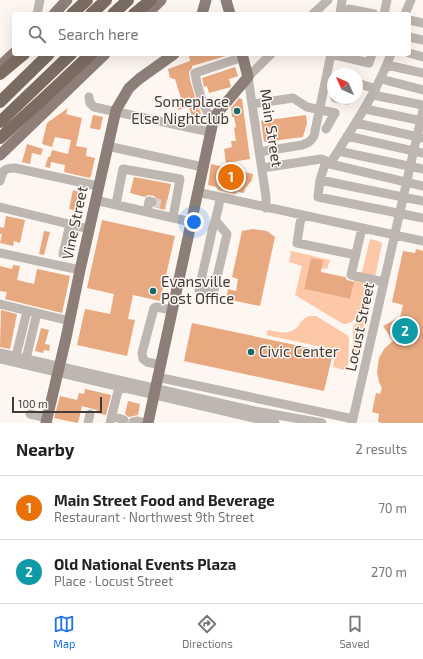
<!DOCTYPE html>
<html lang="en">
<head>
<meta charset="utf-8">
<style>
	:root { --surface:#fff; --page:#f6f6f6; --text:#222; --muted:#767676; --line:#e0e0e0; --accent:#1a73e8 }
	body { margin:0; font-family:"Exo 2",sans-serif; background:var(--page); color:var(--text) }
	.compass { position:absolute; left:327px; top:68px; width:36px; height:36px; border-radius:50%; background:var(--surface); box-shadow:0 4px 16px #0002; rotate:315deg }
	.scale { position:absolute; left:12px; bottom:10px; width:90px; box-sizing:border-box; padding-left:4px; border:2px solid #423b37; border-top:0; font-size:11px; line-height:14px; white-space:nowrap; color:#423b37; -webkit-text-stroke:3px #fdf6f1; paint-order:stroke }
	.you { position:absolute; left:194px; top:222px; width:14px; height:14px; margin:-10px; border:3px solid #fff; border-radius:50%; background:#1a73e8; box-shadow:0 0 0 6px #1a73e833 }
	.badge { display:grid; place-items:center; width:26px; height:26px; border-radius:50%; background:var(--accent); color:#fff; font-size:13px; font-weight:700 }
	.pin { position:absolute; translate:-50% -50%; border:2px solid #fff; box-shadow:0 1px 4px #0006 }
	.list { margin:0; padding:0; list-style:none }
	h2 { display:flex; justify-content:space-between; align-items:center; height:52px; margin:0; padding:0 16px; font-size:17px }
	h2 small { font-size:13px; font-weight:400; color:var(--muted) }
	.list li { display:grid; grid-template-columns:26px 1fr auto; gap:12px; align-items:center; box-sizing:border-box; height:64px; padding:0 16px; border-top:1px solid var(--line) }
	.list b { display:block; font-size:15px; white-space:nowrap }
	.list p { margin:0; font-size:13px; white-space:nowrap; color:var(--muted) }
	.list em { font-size:13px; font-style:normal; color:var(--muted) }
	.icon { flex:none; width:22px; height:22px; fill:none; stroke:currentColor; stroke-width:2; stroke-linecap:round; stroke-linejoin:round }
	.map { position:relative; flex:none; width:423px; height:423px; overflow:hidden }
	.search { position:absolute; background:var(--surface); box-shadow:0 4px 16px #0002; left:12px; right:12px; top:12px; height:44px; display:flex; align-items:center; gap:10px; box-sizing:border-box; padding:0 14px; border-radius:4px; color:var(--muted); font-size:15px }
	.sheet { height:180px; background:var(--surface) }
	nav { display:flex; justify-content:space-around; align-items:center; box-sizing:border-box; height:56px; border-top:1px solid var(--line); background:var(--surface); font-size:11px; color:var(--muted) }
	nav a { display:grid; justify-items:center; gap:2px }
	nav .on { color:var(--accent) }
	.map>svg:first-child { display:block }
</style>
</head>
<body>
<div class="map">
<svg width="423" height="423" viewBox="0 0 423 423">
	<rect width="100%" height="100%" fill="#fdf6f1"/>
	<!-- green -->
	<path fill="#fcc8a8" d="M370 239 381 242 382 244 369 305C364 312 352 325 343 324L295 295 302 266 289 262 291 251 330 260 327 269 321 268 323 260 311 258 304 289 350 299 354 279 348 278 362 272Z
		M309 316H316L347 335 349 338 348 371 333 367 336 350 266 335 268 330C279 332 291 336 299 325 302 320 304 318 309 316Z
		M366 316 355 363H353V326Z"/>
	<!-- building -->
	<path fill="#e8a880" d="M192 54H228L229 55 192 66V68L189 72 190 80 196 100 201 114 192 117 189 107 178 110 175 100 181 98 175 79H173L172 78H170L168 69 190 61 189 56Z
		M235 67 238 76 229 79 231 87 209 93 207 86 204 87 202 78Z
		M239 98 242 99 250 159 226 163 224 149 232 147 231 141H236L234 128 236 127 234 117H232L231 108Z
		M68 108 66 114 82 118 76 146 87 148 86 156 95 158 91 176 89 178 64 172 65 165 51 162 50 168 45 167 48 157H50L52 150 68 154 71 140 55 137 52 147 42 144 47 123Z
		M93 115 103 117 100 130 90 128Z
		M306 115 307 123 303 137 264 142 261 121Z
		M27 144 43 149 41 155 32 153 30 164 22 162Z
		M211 164 253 174 252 180 245 189 244 193 238 192 235 194 218 190 216 187 208 185Z
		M134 177 171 184 165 210 154 207 158 204V201L154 196 148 195 145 197 130 193Z
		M73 190 79 192 75 210 69 209Z
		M6 216 25 220 20 243 14 241 13 246 0 243 2 234H0V227L4 228Z
		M102 220 175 236 160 301 133 295 128 319 135 320 127 356 77 345 85 309 110 314 114 294 87 288Z
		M253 229 267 231 275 237 260 306 226 299 228 289 236 291 238 279 232 277 242 231Z
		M44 231 50 232 44 255 39 254Z
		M416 249 423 251V423H383L378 422 379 414 372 412 376 393 380 394 382 388 379 382 377 372 379 358 384 349 393 341 383 326 400 317 403 305 392 302 403 251 415 253Z
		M311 258 323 260 321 272 345 277 347 280 354 282 350 299 304 289Z
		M13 265 20 266 17 280 34 284 37 269 70 276 62 313 5 299 7 292 0 291V266L12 269Z
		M1 310 17 314 10 349 0 347Z
		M192 323 333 353 324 391 184 361Z
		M41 328 49 330 45 344 50 345 49 351 44 350 43 353 35 351Z
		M85 389 111 395 106 415 96 413 97 410 82 406 78 423 54 418 60 396 77 400 79 393 84 394Z
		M128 401 140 404 138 415 129 417 125 414Z"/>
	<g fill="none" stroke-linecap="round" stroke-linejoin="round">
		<!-- minor-tunnel -->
		<path stroke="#d8d1cc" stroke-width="9" stroke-dasharray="9 4.5" stroke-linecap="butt" d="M152 202 166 205"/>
		<!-- minor -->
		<path stroke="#beb6b1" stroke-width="9" d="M37 14 40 0
			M313 14 328 0
			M340 14 342 0
			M348 14 349 9 374 14
			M384 14 387 0
			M405 14 411 0
			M409 20 423 23
			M409 37 423 40
			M409 53 423 57
			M331 54 369 63 372 54
			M387 65 423 73
			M381 79 423 90
			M357 83 376 89
			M373 95 423 105
			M89 97 90 103 94 107 210 132
			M335 98 347 100
			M252 104 293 98 307 107 335 113 326 129
			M365 109 423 121
			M213 121C204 110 197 87 195 73L243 57
			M356 123 423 138
			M347 136 423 153
			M107 146 203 167
			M338 151 423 169
			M259 152 302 145C308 143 310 142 314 136L331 54
			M326 161 320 180 318 197 423 218
			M330 164 423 186
			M262 168 321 159 326 161 330 164C352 128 376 94 391 54
			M320 180 423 201
			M0 181C3 171 3 168 15 168L98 186
			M197 192 423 241
			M95 200 191 222
			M116 204 123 169 180 179 173 217
			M0 207 89 229
			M266 208V197L248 77 271 54
			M147 212 149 201 152 202
			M302 216 300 223 297 243 356 255
			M215 220 227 234 214 290 211 292 199 290C203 270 208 251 212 231 215 220 219 209 220 198
			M362 228 351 275 384 282
			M0 253 80 270
			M63 254 70 224
			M0 304 70 321
			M0 353 250 410 322 423
			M16 356 27 311
			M0 359 275 423
			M26 359 37 313
			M160 365 147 362 143 359 142 353 154 308 156 307 172 310
			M157 377 353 419
			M30 414 47 418
			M118 418 124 420
			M133 422 138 421 146 423
			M88 423 90 414
			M110 423 119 387
			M352 423 423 110"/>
		<!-- major -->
		<path stroke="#8d7f77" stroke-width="11" d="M226 0 230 14
			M54 14 67 0
			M147 14 161 0
			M202 14 206 0
			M0 66 14 53
			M0 155 105 54
			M46 423 66 338 80 270 116 110 129 88 139 79 174 54
			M148 423 214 117 248 77 242 54"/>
		<!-- highway -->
		<path stroke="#7b6c62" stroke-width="12" d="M72 14 87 0
			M91 14 106 0
			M113 14 128 0
			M134 14 151 0
			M0 74 24 54
			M0 102 49 54
			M0 122 71 54
			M0 138 43 99 91 54"/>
	</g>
	<!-- markers -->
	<g fill="#196768" stroke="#fdf6f1" stroke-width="1.5">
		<circle cx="237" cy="111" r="4"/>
		<circle cx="153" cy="291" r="4"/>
		<circle cx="251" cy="352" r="4"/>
	</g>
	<g text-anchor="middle" stroke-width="3" stroke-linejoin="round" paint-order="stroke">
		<!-- poi labels -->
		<g font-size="15" fill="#423b37" stroke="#fdf6f1" text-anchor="start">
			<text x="229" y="107" text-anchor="end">Someplace<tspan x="229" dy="17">Else Nightclub</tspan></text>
			<text x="161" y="287">Evansville<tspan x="161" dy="17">Post Office</tspan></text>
			<text x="259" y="357">Civic Center</text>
		</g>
		<!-- street labels -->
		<g font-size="15" fill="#423b37" stroke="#fdf6f1">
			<text transform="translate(271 128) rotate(81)" y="5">Main Street</text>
			<text transform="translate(75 223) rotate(-78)" y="5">Vine Street</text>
			<text transform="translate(360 327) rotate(-78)" y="5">Locust Street</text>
		</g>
	</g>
</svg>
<svg class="compass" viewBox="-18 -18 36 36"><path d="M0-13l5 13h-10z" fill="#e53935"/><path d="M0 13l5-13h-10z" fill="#767676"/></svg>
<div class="scale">100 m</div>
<div class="you"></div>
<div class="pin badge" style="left:231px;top:177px;background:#e8710a">1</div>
<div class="pin badge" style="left:405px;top:331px;background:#0f9aa8">2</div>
<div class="search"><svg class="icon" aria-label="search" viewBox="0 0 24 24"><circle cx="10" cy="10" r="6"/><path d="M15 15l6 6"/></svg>Search here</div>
</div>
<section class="sheet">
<h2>Nearby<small>2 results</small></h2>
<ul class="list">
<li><span class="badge" style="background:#e8710a">1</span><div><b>Main Street Food and Beverage</b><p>Restaurant · Northwest 9th Street</p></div><em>70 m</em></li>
<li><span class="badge" style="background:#0f9aa8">2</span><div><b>Old National Events Plaza</b><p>Place · Locust Street</p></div><em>270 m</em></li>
</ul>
</section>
<nav>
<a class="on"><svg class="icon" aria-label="map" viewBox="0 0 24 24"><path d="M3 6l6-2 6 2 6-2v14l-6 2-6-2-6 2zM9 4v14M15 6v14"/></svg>Map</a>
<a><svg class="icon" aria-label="directions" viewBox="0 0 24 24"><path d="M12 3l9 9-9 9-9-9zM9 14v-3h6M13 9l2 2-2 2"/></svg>Directions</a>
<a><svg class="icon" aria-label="saved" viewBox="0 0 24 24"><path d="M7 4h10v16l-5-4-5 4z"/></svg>Saved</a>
</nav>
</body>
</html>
